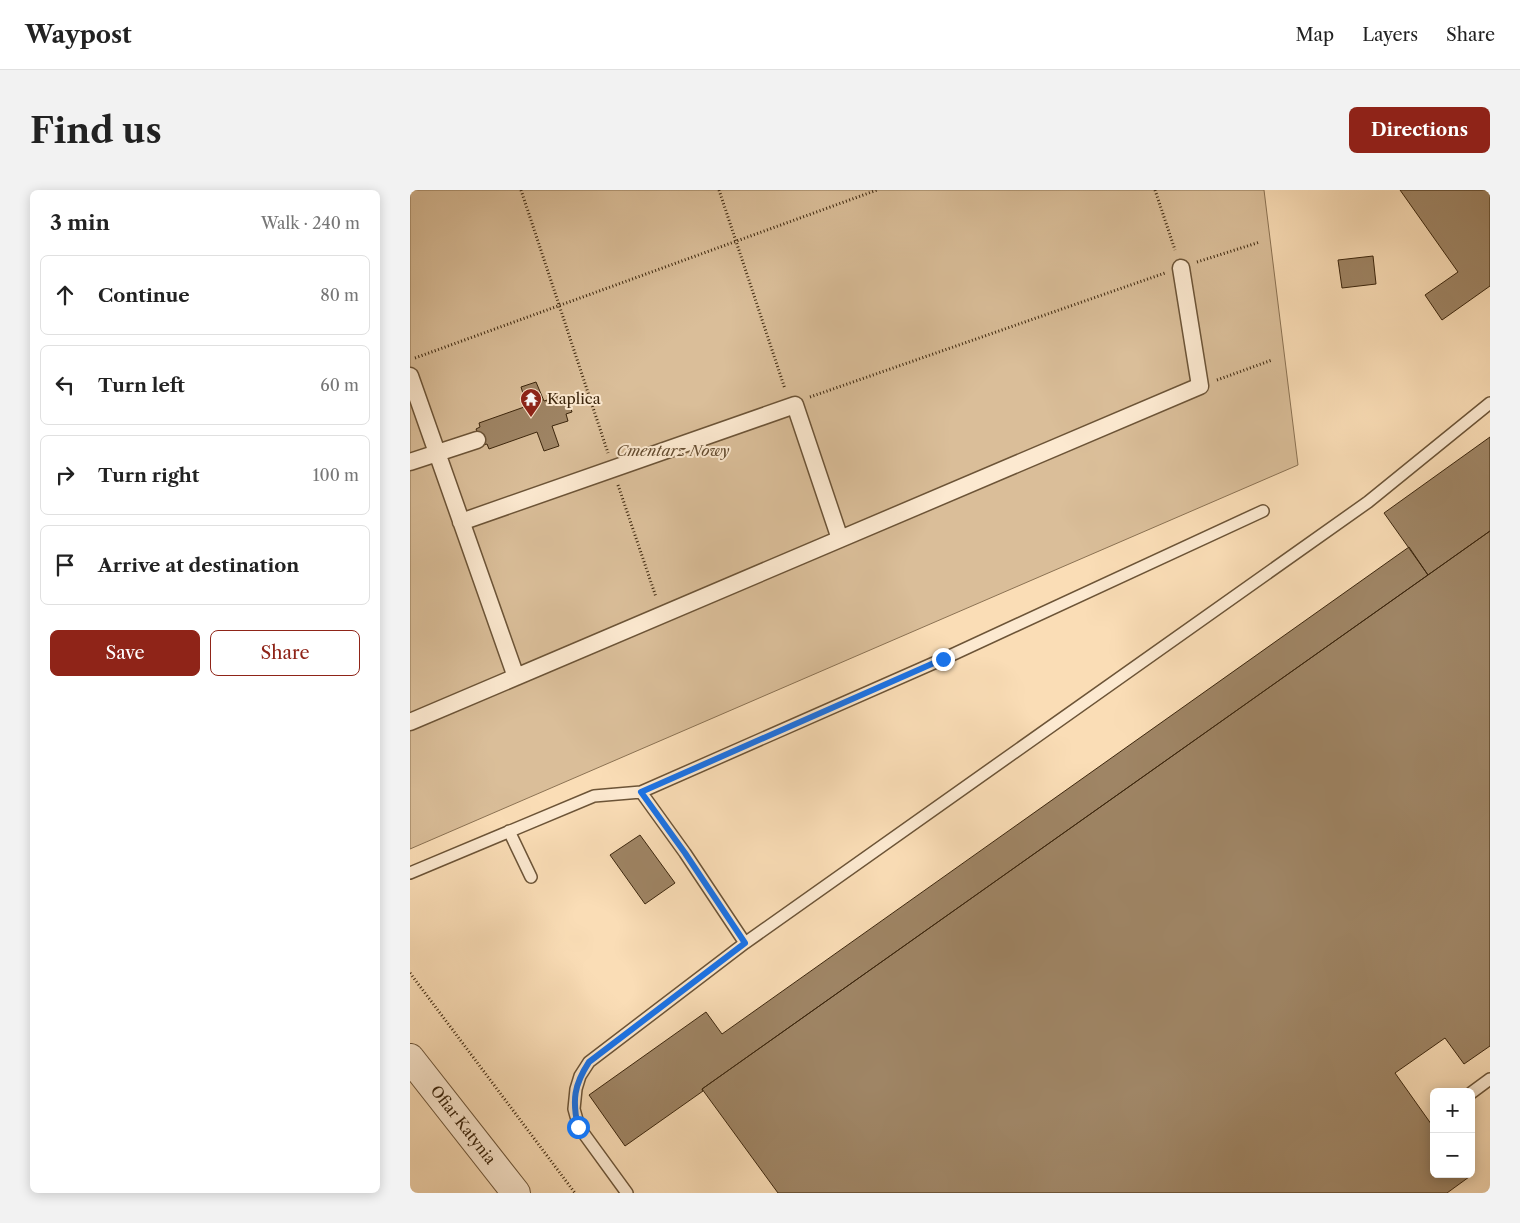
<!DOCTYPE html>
<html lang="en">
<head>
<meta charset="utf-8">
<style>
	:root { --surface:#fff; --page:#f2f2f2; --text:#222; --muted:#767676; --line:#e0e0e0; --accent:#8f2418 }
	body { margin:0; font-family:"Libre Caslon Text",serif; background:var(--page); color:var(--text) }
	.controls { position:absolute; right:15px; bottom:15px; display:grid; overflow:hidden; border-radius:8px; box-shadow:0 2px 12px #0003 }
	.controls button { width:45px; height:45px; display:grid; place-items:center; padding:0; border:0; border-bottom:1px solid var(--line); background:var(--surface); color:var(--text); font:25px sans-serif }
	.stop { position:absolute; width:15px; height:15px; margin:-11px; border:4px solid #1a73e8; border-radius:50%; background:#fff }
	.stop.end { background:#1a73e8; border-color:#fff; box-shadow:0 1px 5px #0008 }
	.list { margin:0; padding:0; list-style:none }
	h2 { display:flex; justify-content:space-between; align-items:center; height:65px; margin:0; padding:0 20px; font-size:21px }
	h2 small { font-size:16px; font-weight:400; color:var(--muted) }
	.list li { display:grid; grid-template-columns:32px 1fr auto; gap:15px; align-items:center; box-sizing:border-box; height:80px; margin:0 10px 10px; padding:0 10px; border:1px solid var(--line); border-radius:8px }
	.list b { display:block; font-size:19px; white-space:nowrap }
	.list em { font-size:16px; font-style:normal; color:var(--muted) }
	.actions { display:flex; gap:10px; padding:15px 20px }
	.actions a { flex:1; padding:11px 0; border:1px solid var(--accent); border-radius:8px; text-align:center; font-size:18px; color:var(--accent) }
	.actions .main { background:var(--accent); color:#fff }
	.icon { flex:none; width:28px; height:28px; fill:none; stroke:currentColor; stroke-width:2; stroke-linecap:round; stroke-linejoin:round }
	.map { position:relative; flex:none; width:1080px; height:1003px; overflow:hidden; border-radius:8px }
	header { display:flex; align-items:center; gap:30px; box-sizing:border-box; height:70px; padding:0 25px; background:var(--surface); border-bottom:1px solid var(--line) }
	header strong { font-size:24px }
	nav { display:flex; gap:28px; margin-inline-start:auto; font-size:18px }
	.intro { display:flex; align-items:center; justify-content:space-between; box-sizing:border-box; height:120px; padding:0 30px }
	h1 { margin:0; font-size:35px }
	.button { padding:12px 22px; border-radius:8px; background:var(--accent); color:#fff; font-size:18px; font-weight:700 }
	main { display:flex; gap:30px; padding:0 30px }
	aside { flex:1; background:var(--surface); border-radius:8px; box-shadow:0 2px 12px #0003 }
	.map>svg:first-child { display:block }
</style>
</head>
<body>
<header>
<strong>Waypost</strong>
<nav><a>Map</a><a>Layers</a><a>Share</a></nav>
</header>
<div class="intro"><h1>Find us</h1><a class="button">Directions</a></div>
<main>
<aside>
<h2>3 min<small>Walk · 240 m</small></h2>
<ul class="list">
<li><svg class="icon" aria-label="ahead" viewBox="0 0 24 24"><path d="M12 20V5M6 11l6-6 6 6"/></svg><div><b>Continue</b></div><em>80 m</em></li>
<li><svg class="icon" aria-label="left" viewBox="0 0 24 24"><path d="M17 20v-9H6M10 6l-5 5 5 5"/></svg><div><b>Turn left</b></div><em>60 m</em></li>
<li><svg class="icon" aria-label="right" viewBox="0 0 24 24"><path d="M7 20v-9h11M14 6l5 5-5 5"/></svg><div><b>Turn right</b></div><em>100 m</em></li>
<li><svg class="icon" aria-label="arrive" viewBox="0 0 24 24"><path d="M6 21V4h12l-3 4 3 4H6"/></svg><div><b>Arrive at destination</b></div></li>
</ul>
<div class="actions"><a class="main">Save</a><a>Share</a></div>
</aside>
<div class="map">
<svg width="1080" height="1003" viewBox="0 0 1080 1003">
	<rect width="100%" height="100%" fill="#faddb6"/>
	<filter id="stains"><feTurbulence type="fractalNoise" baseFrequency=".004" numOctaves="4"/><feColorMatrix values="0 0 0 0 .2 0 0 0 0 .09 0 0 0 0 .02 0 0 0 .5 -.17"/></filter>
	<radialGradient id="worn" r=".72"><stop offset=".6" stop-color="#630" stop-opacity="0"/><stop offset="1" stop-color="#630" stop-opacity=".3"/></radialGradient>
	<!-- green -->
	<path fill="#dabe99" stroke="#8b7253" d="M0 0H854L888 275 0 659Z"/>
	<!-- building -->
	<path fill="#9f8565" stroke="#3c260d" d="M990 0H1080V96L1032 130 1015 105 1048 82Z
		M963 66 966 94 932 98 928 70Z
		M126 192 134 211 150 206 152 213 158 210 162 222 156 224 158 231 142 236 149 256 134 261 127 242 79 259 77 254 73 255 66 239 70 237 69 233 117 216 111 197Z
		M1080 247V341L1018 385 974 323Z
		M1080 341V856L1054 874 1035 848 985 883 1024 938V984H1056L1059 987 1037 1003H368L292 899Z
		M999 357 1018 385 292 899 293 901 215 956 179 905 296 822 312 844Z
		M230 645 265 693 235 714 200 665Z"/>
	<g fill="none" stroke-linecap="round" stroke-linejoin="round">
		<!-- service casing -->
		<g stroke="#6c5437" stroke-width="14">
			<path id="service" d="M231 602 275 663 335 753
				M99 641 121 687
				M0 683 184 606 231 602 533 469 853 321
				M1061 903 1080 889
				M217 1003 169 937 164 919 166 899 170 886 179 872 335 753 958 312 1080 213"/>
		</g>
		<!-- pedestrian casing -->
		<g stroke="#6c5437" stroke-width="19">
			<path id="pedestrian" d="M0 186 106 487
				M0 272 67 250
				M51 332 385 215 430 349
				M0 532 790 196 771 78"/>
		</g>
		<!-- tertiary casing -->
		<g stroke="#6c5437" stroke-width="30">
			<path id="tertiary" d="M0 868 106 1003"/>
		</g>
		<!-- path -->
		<path stroke="#3c260d" stroke-width="3" stroke-dasharray="1 2.5" stroke-linecap="butt" d="M111 0 198 263
			M309 0 375 199
			M745 0 765 60
			M787 72 850 52
			M5 168 467 0
			M807 190 862 170
			M400 207 755 83
			M208 295 246 407
			M0 783 165 1003"/>
		<!-- service -->
		<use href="#service" stroke="#fce9d0" stroke-width="11"/>
		<!-- pedestrian -->
		<use href="#pedestrian" stroke="#fce9d0" stroke-width="16"/>
		<!-- tertiary -->
		<use href="#tertiary" stroke="#fce9d0" stroke-width="28"/>
	</g>
	<g fill="none" stroke-linecap="round" stroke-linejoin="round">
		<!-- route -->
		<path stroke="#1a73e8" stroke-width="6" d="M168 937C162 910 164 895 179 872L335 753 275 663 231 602 533 469"/>
	</g>
	<!-- icons -->
	<defs>
		<g id="temple-pin" transform="scale(1.125)"><path d="M0 17L-7.5 6A9.5 9.5 0 1 1 7.5 6Z" fill="#8f2418" stroke="#fce9d0"/><path d="M0-6L5-2H3V0L6.5 2.5H4V6H1.5V3h-3V6H-4V2.5H-6.5L-3 0V-2H-5Z" fill="#fff"/></g>
	</defs>
	<g fill-rule="evenodd">
		<use href="#temple-pin" x="121" y="209"/>
	</g>
	<g text-anchor="middle" stroke-width="4" stroke-linejoin="round" paint-order="stroke">
		<!-- poi labels -->
		<g font-size="15" fill="#3c260d" stroke="#fce9d0" text-anchor="start">
			<text x="137" y="214">Kaplica</text>
		</g>
		<!-- park labels -->
		<g font-size="15" font-style="italic" fill="#644c30" stroke="#fce9d0">
			<text x="263" y="266">Cmentarz Nowy</text>
		</g>
		<!-- street labels -->
		<g font-size="15" fill="#3c260d" stroke="#fce9d0">
			<text transform="translate(53 935) rotate(52)" y="5">Ofiar Katynia</text>
		</g>
	</g>
	<rect width="100%" height="100%" filter="url(#stains)"/>
	<rect width="100%" height="100%" fill="url(#worn)"/>
</svg>
<div class="controls">
<button>+</button>
<button>−</button>
</div>
<div class="stop" style="left:168px;top:937px"></div>
<div class="stop end" style="left:533px;top:469px"></div>
</div>
</main>
</body>
</html>
